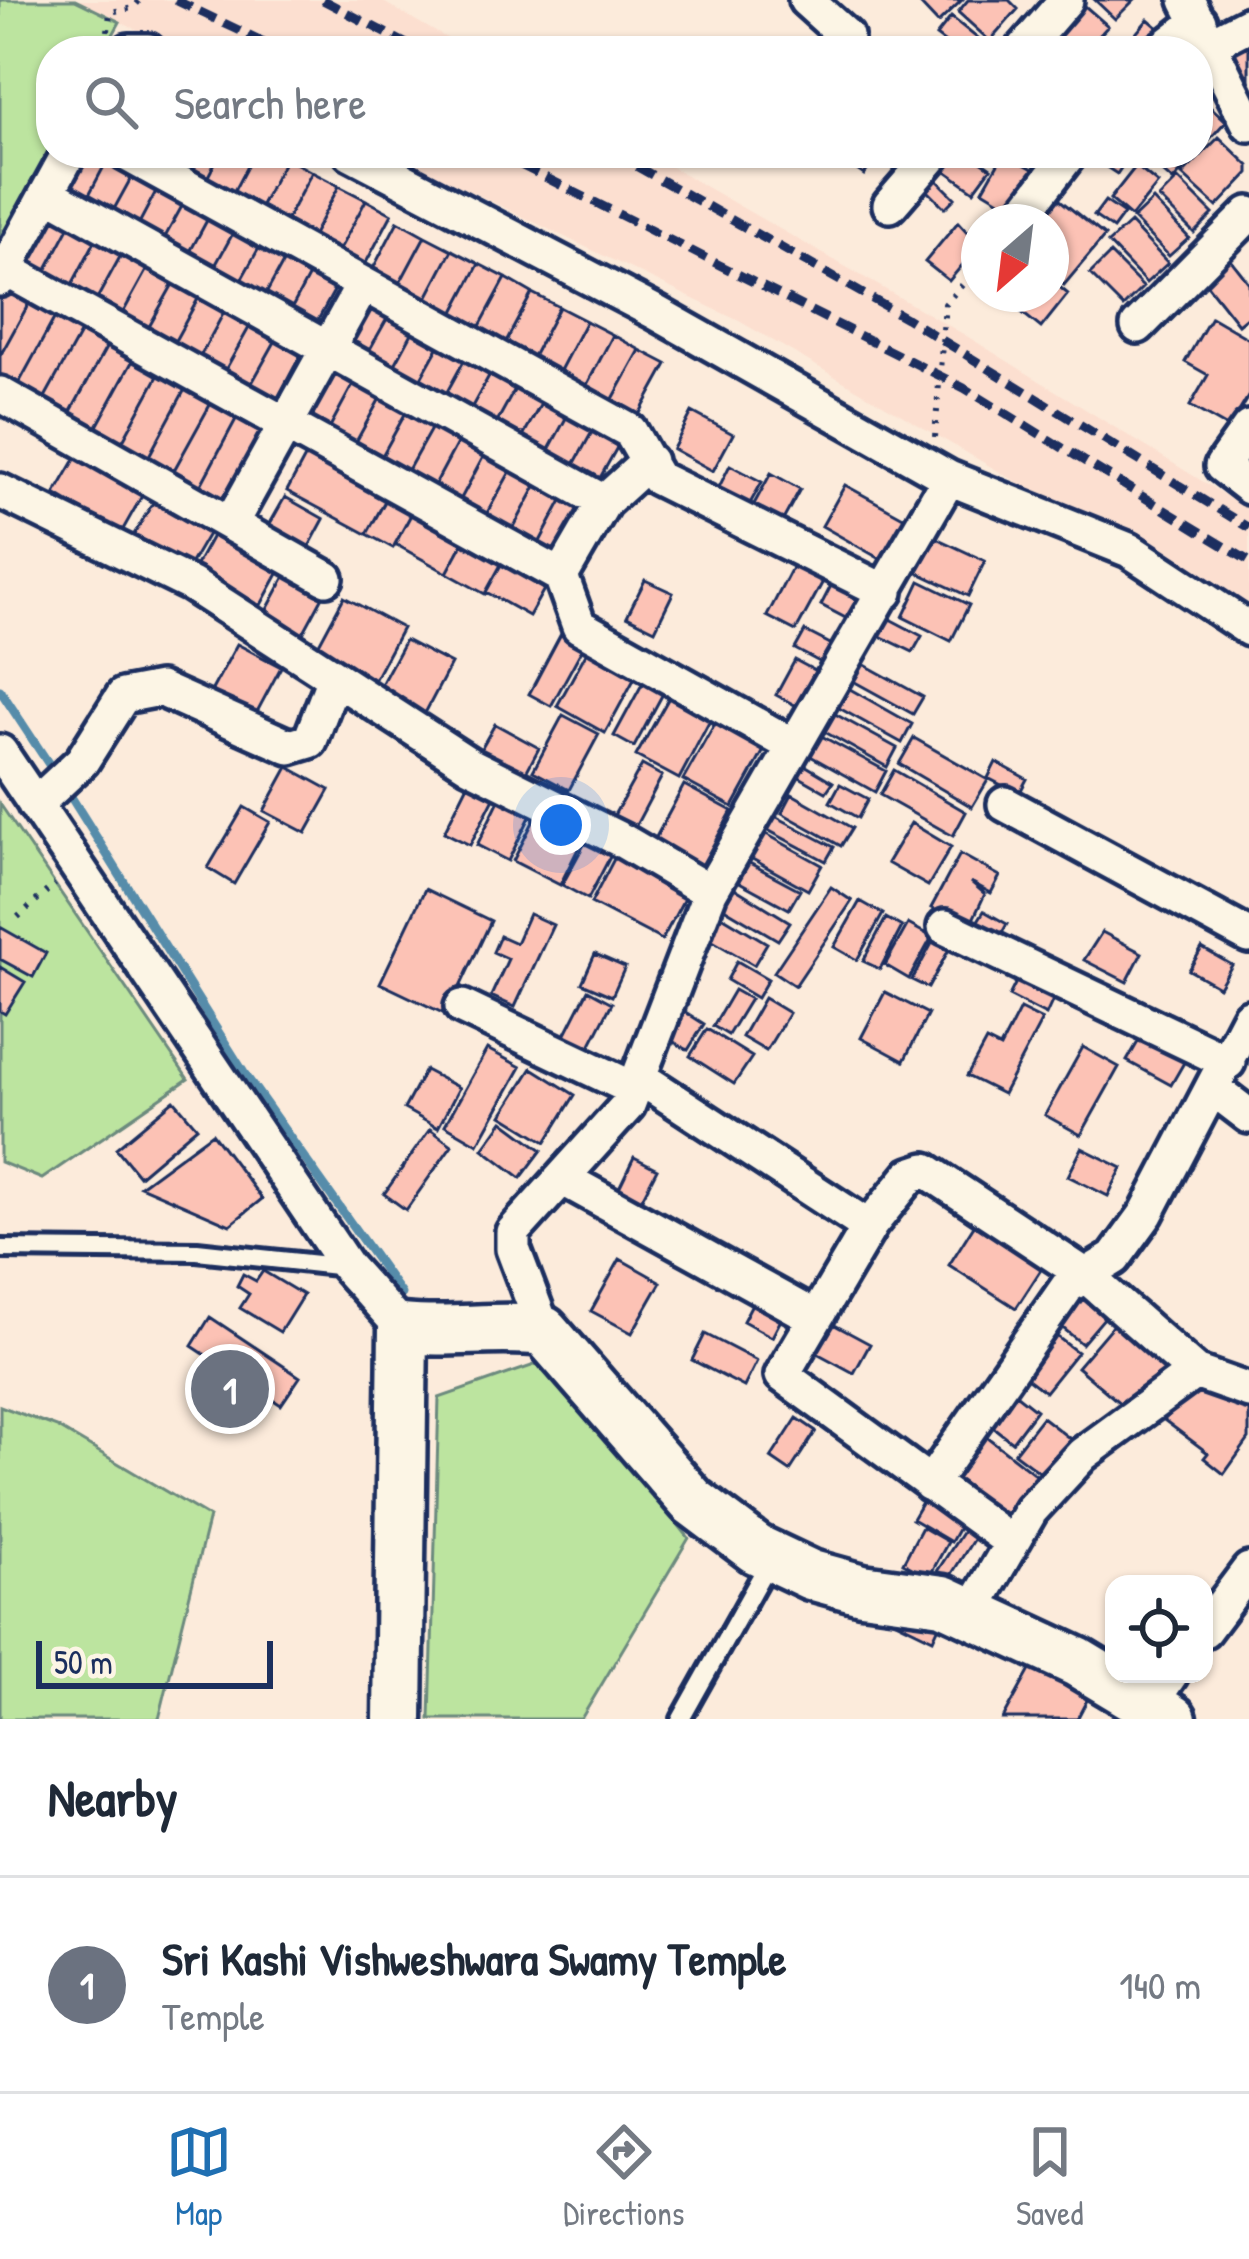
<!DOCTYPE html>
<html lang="en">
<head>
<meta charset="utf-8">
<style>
	:root { --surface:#fff; --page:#f6f6f7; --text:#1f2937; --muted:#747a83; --line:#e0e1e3; --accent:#1f6fb2 }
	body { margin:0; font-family:"Patrick Hand",sans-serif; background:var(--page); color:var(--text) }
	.controls { position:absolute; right:36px; bottom:36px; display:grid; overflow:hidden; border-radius:24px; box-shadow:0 3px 9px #0004 }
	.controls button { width:108px; height:108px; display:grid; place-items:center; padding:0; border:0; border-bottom:3px solid var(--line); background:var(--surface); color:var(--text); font:60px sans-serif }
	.compass { position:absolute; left:961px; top:204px; width:108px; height:108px; border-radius:50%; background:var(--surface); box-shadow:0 3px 9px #0004; rotate:208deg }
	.scale { position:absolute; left:36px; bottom:30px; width:237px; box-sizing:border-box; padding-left:12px; border:6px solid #1b2f5e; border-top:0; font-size:33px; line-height:42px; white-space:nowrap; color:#1b2f5e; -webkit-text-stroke:9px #fcf5e5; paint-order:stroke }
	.you { position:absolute; left:561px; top:825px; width:42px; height:42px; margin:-30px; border:9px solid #fff; border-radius:50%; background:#1a73e8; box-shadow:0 0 0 18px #1a73e833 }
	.badge { display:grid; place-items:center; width:78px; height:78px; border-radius:50%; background:var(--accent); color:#fff; font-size:39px; font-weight:700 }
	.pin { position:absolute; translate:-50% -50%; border:6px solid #fff; box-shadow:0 3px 12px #0006 }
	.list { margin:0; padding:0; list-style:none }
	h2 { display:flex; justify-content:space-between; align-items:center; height:156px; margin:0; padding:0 48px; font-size:51px }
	h2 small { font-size:39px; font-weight:400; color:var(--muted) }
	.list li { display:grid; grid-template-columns:78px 1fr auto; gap:36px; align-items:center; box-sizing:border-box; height:216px; padding:0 48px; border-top:3px solid var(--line) }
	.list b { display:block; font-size:45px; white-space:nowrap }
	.list p { margin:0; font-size:39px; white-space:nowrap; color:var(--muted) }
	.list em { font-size:39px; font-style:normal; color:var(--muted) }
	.icon { flex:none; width:66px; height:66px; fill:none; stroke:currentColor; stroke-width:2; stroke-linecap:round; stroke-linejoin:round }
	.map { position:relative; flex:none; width:1249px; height:1719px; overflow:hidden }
	.search { position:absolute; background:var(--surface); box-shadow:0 3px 9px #0004; left:36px; right:36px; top:36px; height:132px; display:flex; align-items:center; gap:30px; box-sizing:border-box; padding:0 42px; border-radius:48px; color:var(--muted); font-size:45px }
	.sheet { height:372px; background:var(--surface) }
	nav { display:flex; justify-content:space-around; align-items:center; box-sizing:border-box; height:168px; border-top:3px solid var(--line); background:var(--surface); font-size:33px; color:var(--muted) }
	nav a { display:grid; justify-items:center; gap:6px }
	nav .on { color:var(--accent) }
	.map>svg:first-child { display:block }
</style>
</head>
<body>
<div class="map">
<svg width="1249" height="1719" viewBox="0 0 1249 1719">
	<rect width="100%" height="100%" fill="#fcebdb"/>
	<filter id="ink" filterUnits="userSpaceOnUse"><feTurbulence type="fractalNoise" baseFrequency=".00833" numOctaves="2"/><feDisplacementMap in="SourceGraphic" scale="24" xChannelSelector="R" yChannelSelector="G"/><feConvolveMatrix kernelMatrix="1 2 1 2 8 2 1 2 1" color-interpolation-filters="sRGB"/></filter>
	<g filter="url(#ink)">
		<!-- built -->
		<path fill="#fcdfd0" d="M75 0H380L469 51H180Z
			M391 153H647L965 335 1249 510V616L739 321Z"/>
		<!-- green -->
		<path fill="#bce49f" stroke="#6c8a7e" stroke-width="3" d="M0 0H75L120 22 104 51H51V150L0 244Z
			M0 804 188 1079 42 1179 0 1162Z
			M546 1361 689 1538 581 1719H430L439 1398Z
			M0 1406 57 1427 209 1517 159 1719H0Z"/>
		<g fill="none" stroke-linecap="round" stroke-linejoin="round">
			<!-- stream -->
			<path stroke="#568caa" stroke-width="9" d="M0 690 56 775
				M66 789 244 1073 401 1294"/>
		</g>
		<!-- building -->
		<path fill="#fcc2b5" stroke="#1b2f5e" stroke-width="3" d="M926 0H962L938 23 921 5Z
			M968 0H1009L1018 9 990 41 958 12Z
			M1078 0 1108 26 1085 51H1027Z
			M1095 0H1134L1115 19Z
			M951 17 987 46 982 51H956L936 36Z
			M1148 19 1167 35 1154 51H1137L1128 43Z
			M1249 40V85L1226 62Z
			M1199 96 1226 121 1198 152V97Z
			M1219 137 1249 166V173L1217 207 1182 175Z
			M78 153 110 155 83 206 57 191Z
			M186 153H220L201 190 174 175Z
			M220 153H254L227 204 201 190Z
			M254 153 286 158 254 218 227 204Z
			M833 153H880L864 175Z
			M940 153H970L991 168 974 191 933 162Z
			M1004 153 1044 175 1021 213 983 190Z
			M1085 153H1131L1117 174Z
			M1149 153H1197L1173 181 1146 157Z
			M110 155 136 169 108 220 83 206Z
			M286 158 312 172 280 232 254 218Z
			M1136 166 1158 184 1131 217 1110 199Z
			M136 169 161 182 134 233 108 220Z
			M312 172 339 186 307 246 280 232Z
			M933 176 955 198 945 208 923 186Z
			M1178 179 1213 214 1194 233 1159 198Z
			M161 182 187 197 159 248 134 233Z
			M339 186 366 200 334 260 307 246Z
			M1055 196 1105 236 1064 285 1051 275V222H1034Z
			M187 197 212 211 185 261 159 248Z
			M366 200 392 214 360 274 334 260Z
			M1153 200 1189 238 1169 256 1133 219Z
			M1105 201 1124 214 1113 229 1094 216Z
			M48 204 74 218 42 278 16 264Z
			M212 211 238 224 210 275 185 261Z
			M74 218 100 232 68 292 42 278Z
			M398 221 425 236 394 294 367 280Z
			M958 222 979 245 949 281 925 262Z
			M1130 223 1168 263 1146 283 1108 243Z
			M238 224 264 239 236 289 210 275Z
			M100 232 126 246 93 306 68 292Z
			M425 236 452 250 421 309 394 294Z
			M264 239 289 252 261 303 236 289Z
			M126 246 152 260 119 320 93 306Z
			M452 250 479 264 448 323 421 309Z
			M1224 251 1249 283V315L1238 324 1197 272Z
			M289 252 314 266 287 317 261 303Z
			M1110 254 1143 287 1123 307 1090 274Z
			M152 260 178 275 145 334 119 320Z
			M479 264 506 278 474 337 448 323Z
			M314 266 340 280 312 331 287 317Z
			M178 275 204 288 171 348 145 334Z
			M506 278 532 293 501 351 474 337Z
			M7 280 34 294 0 356V294Z
			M1051 280 1068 294 1041 328 999 294H1051Z
			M204 288 229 303 197 362 171 348Z
			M532 293 559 307 528 366 501 351Z
			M34 294 60 308 12 396 0 389V356Z
			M367 294 393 308 365 358 339 344Z
			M229 303 255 317 222 376 197 362Z
			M559 307 586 321 555 380 528 366Z
			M60 308 86 323 38 410 12 396Z
			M393 308 418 322 391 372 365 358Z
			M255 317 281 331 248 390 222 376Z
			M1211 317 1249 339V395L1229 428 1190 406 1208 375 1185 362Z
			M586 321 613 335 582 394 555 380Z
			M418 322 444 337 416 387 391 372Z
			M86 323 112 337 64 424 38 410Z
			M281 331 306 345 274 405 248 390Z
			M613 335 640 350 608 408 582 394Z
			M112 337 138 351 90 439 64 424Z
			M444 337 470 350 442 401 416 387Z
			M470 350 495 365 468 414 442 401Z
			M640 350 667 364 635 422 608 408Z
			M138 351 164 365 116 453 90 439Z
			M331 362 357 377 325 436 299 422Z
			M164 365 190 380 143 467 116 453Z
			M495 365 521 378 493 429 468 414Z
			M357 377 384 391 351 451 325 436Z
			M521 378 547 393 519 443 493 429Z
			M190 380 216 394 168 481 143 467Z
			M384 391 410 405 377 465 351 451Z
			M547 393 572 407 545 457 519 443Z
			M216 394 242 408 195 496 168 481Z
			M410 405 436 420 403 479 377 465Z
			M572 407 598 421 571 470 545 457Z
			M242 408 268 422 221 510 195 496Z
			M692 412 733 434 713 471 673 449Z
			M436 420 462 434 430 494 403 479Z
			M598 421 624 435 596 485 571 470Z
			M462 434 488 448 456 508 430 494Z
			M488 448 515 463 482 522 456 508Z
			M309 450 389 494 367 534 287 491Z
			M77 456 143 494 121 533 55 494Z
			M515 463 541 477 509 536 482 522Z
			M730 465 762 482 748 507 717 491Z
			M771 473 800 489 782 522 753 506Z
			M541 477 567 491 535 551 509 536Z
			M845 485 907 519 884 561 822 526Z
			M567 491 593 506 561 565 535 551Z
			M388 495 414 509 393 548 367 534Z
			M285 497 324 519 303 558 263 536Z
			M154 501 208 534 188 568 133 536Z
			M414 509 466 538 447 573 395 544Z
			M213 534 280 570 256 614 189 578Z
			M934 537 985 561 968 596 917 572Z
			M465 540 503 561 485 594 447 573Z
			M796 560 826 576 796 631 767 616Z
			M503 561 547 584 529 616 486 592Z
			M289 569 327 589 300 639 262 619Z
			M837 574 875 594 859 625 821 605Z
			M645 580 673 593 655 630 627 616Z
			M920 581 969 605 951 641 903 617Z
			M344 597 402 628 371 686 313 655Z
			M884 616 922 636 913 652 876 634Z
			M563 630 586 642 551 706 529 694Z
			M805 631 836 647 827 666 795 649Z
			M405 640 451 664 423 717 377 692Z
			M237 644 281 667 251 723 207 699Z
			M590 646 638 672 605 733 557 706Z
			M854 659 923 697 913 714 844 676Z
			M795 660 825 676 806 711 776 695Z
			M646 677 666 688 634 747 614 736Z
			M841 684 912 724 902 743 830 703Z
			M672 692 713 715 679 779 636 756Z
			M826 709 897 748 887 767 816 727Z
			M563 715 599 734 569 790 533 771Z
			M718 718 767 745 733 807 683 780Z
			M495 724 539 748 524 776 479 752Z
			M816 733 886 771 875 792 805 753Z
			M914 738 988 780 972 807 899 764Z
			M996 762 1027 779 1019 794 988 778Z
			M803 764 833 782 826 792 796 775Z
			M642 765 662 776 634 829 613 817Z
			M288 767 330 790 306 833 264 811Z
			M894 770 966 812 953 836 880 795Z
			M469 782 495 796 470 845 444 832Z
			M840 784 868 799 858 818 830 802Z
			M684 785 732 811 701 867 654 841Z
			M792 794 852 828 841 846 782 813Z
			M500 798 532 813 508 861 477 845Z
			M244 807 270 822 234 884 208 868Z
			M773 815 834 847 826 861 766 829Z
			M536 816 583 839 560 885 513 861Z
			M911 823 951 847 928 886 887 863Z
			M759 830 822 865 808 890 745 855Z
			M586 841 611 855 588 899 562 885Z
			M960 854 1000 876 991 893 971 882 985 894 969 928 931 908Z
			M616 855 687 893 662 940 591 903Z
			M742 859 800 890 789 909 732 878Z
			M731 886 790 922 778 940 719 905Z
			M831 887 852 901 795 986 774 972Z
			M425 889 491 921 447 1015 380 983Z
			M860 901 883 914 857 960 834 947Z
			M984 911 1007 924 998 940 974 927Z
			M717 913 767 943 754 965 704 936Z
			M529 914 553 925 515 1007 491 996 508 959 493 952 500 936 516 943Z
			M886 918 902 927 880 969 863 961Z
			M908 924 932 937 909 979 885 965Z
			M0 927 46 953 33 977 0 959Z
			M1102 932 1142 953 1127 982 1084 960Z
			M936 936 952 944 928 988 912 980Z
			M1202 948 1232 965 1219 987 1189 970Z
			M595 954 625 967 612 996 582 983Z
			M737 961 768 979 757 998 727 980Z
			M0 967 25 982 5 1014 0 1011Z
			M1019 976 1055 995 1046 1015 1009 996Z
			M588 990 612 1003 587 1052 563 1039Z
			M734 990 750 999 728 1035 713 1026Z
			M885 992 928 1014 904 1061 861 1038Z
			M764 998 789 1013 766 1051 742 1037Z
			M676 1006 704 1024 688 1050 660 1034Z
			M1020 1009 1042 1020 1003 1094 967 1076 986 1041 1000 1048Z
			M707 1029 752 1057 734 1084 690 1056Z
			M1142 1035 1186 1059 1171 1085 1127 1061Z
			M1083 1047 1119 1067 1081 1135 1045 1115Z
			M487 1049 521 1067 478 1144 445 1125Z
			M532 1068 575 1095 546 1142 502 1115Z
			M425 1070 459 1088 438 1128 404 1109Z
			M174 1100 197 1127 139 1176 116 1148Z
			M503 1121 542 1150 521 1178 483 1149Z
			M430 1129 452 1145 406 1210 384 1194Z
			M212 1133 262 1199 230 1225 140 1186Z
			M1082 1148 1122 1168 1108 1196 1068 1176Z
			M634 1157 657 1169 636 1210 614 1198Z
			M976 1222 1044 1265 1016 1308 949 1265Z
			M620 1259 661 1282 632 1333 591 1311Z
			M263 1271 303 1295 280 1332 240 1308 249 1294 237 1286 243 1274 256 1281Z
			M1080 1285 1111 1310 1082 1344 1052 1319Z
			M755 1298 784 1314 772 1337 743 1321Z
			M818 1316 870 1344 854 1373 802 1345Z
			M210 1317 300 1377 281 1405 192 1346Z
			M1117 1320 1169 1365 1129 1411 1077 1367Z
			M1047 1329 1077 1352 1045 1392 1015 1369Z
			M705 1334 757 1361 744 1387 692 1360Z
			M1003 1384 1036 1410 1012 1442 979 1416Z
			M1219 1388 1249 1400V1439L1224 1474 1204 1458 1208 1453 1164 1420 1192 1393Z
			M1042 1417 1073 1441 1046 1477 1014 1453Z
			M797 1418 816 1431 790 1471 771 1458Z
			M978 1430 1045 1482 1007 1530 941 1478Z
			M922 1502 961 1524 951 1542 912 1519Z
			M922 1527 948 1542 929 1577 903 1563Z
			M965 1528 976 1535 948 1580 936 1573Z
			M906 1599 943 1617 933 1639 896 1621Z
			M1040 1652 1096 1683 1077 1719H1003Z"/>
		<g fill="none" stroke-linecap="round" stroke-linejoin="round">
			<!-- lane casing -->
			<g stroke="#1b2f5e" stroke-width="26">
				<path id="lane" d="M0 1249 197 1251 346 1267
					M681 1719 769 1562"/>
			</g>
			<!-- street casing -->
			<g stroke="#1b2f5e" stroke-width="42">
				<path id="street" d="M806 0 846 36
					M1187 0 1249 124
					M1210 44 1249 24
					M129 51H148
					M1022 51 1066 0
					M1160 51 1199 21
					M125 153 630 431 657 478 886 592
					M351 153 655 312 949 478
					M47 193 604 502
					M890 205 935 153
					M1017 222 1070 153
					M5 269 561 576 579 626 792 745
					M0 279 69 153
					M1138 326 1249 214
					M0 394 326 578
					M1249 428 1222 466 1249 487
					M0 491 192 585 470 765 623 841 710 892
					M231 523 363 285
					M561 576 604 502 649 461
					M0 752 347 1267 403 1329
					M1005 804 1249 936
					M35 805 82 761 123 696 160 689 290 747 310 741 333 681
					M945 927 1228 1062
					M462 1007 636 1090
					M642 1079 861 1222 871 1224 911 1175 926 1170 1085 1275 1195 1372
					M1215 1090 1249 1116
					M562 1178 814 1317
					M871 1224 782 1375 1011 1542
					M544 1331 513 1249V1232L628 1105 710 892 949 478 1129 550 1249 629
					M930 1484 1068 1286 1114 1258 1146 1214 1249 1017
					M971 1613 1031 1510 1083 1454 1195 1372 1249 1391
					M1204 1630 1249 1570
					M1140 1719 1171 1674"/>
			</g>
			<!-- secondary casing -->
			<g stroke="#1b2f5e" stroke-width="57">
				<path id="secondary" d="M398 1719 403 1329C451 1334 497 1325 544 1331L692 1501 756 1549 811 1575 862 1589 943 1600 1077 1662 1172 1719"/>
			</g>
			<!-- path -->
			<path stroke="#1b2f5e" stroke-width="6" stroke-dasharray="3 9" stroke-linecap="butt" d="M108 31 110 12 133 8 140 0
				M935 437 945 304 979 266
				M18 917 55 884"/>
			<!-- lane -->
			<use href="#lane" stroke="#fcf5e5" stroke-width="16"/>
			<!-- street -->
			<use href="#street" stroke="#fcf5e5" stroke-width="33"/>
			<!-- secondary -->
			<use href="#secondary" stroke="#fcf5e5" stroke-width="48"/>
			<!-- rail -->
			<path stroke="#1b2f5e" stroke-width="9" stroke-dasharray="18 9" stroke-linecap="butt" d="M175 0 283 51
				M323 0 420 51
				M497 153 964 388 1249 561
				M613 153 906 318 1249 528"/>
		</g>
	</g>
</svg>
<div class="controls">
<button><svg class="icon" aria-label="locate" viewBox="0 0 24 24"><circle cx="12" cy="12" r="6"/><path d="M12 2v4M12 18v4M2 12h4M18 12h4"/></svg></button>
</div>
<svg class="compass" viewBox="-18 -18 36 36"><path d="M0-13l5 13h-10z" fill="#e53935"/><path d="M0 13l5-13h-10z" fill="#747a83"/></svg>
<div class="scale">50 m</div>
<div class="you"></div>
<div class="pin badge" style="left:230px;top:1389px;background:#6b7280">1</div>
<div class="search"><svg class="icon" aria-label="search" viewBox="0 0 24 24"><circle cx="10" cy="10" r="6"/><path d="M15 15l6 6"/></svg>Search here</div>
</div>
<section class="sheet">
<h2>Nearby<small></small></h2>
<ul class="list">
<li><span class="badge" style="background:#6b7280">1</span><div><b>Sri Kashi Vishweshwara Swamy Temple</b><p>Temple</p></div><em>140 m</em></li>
</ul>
</section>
<nav>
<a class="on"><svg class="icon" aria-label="map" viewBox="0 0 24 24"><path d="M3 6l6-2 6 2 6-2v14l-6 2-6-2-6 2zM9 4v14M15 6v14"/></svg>Map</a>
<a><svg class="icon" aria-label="directions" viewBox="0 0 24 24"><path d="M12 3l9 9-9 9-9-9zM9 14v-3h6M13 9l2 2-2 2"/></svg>Directions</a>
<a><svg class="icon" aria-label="saved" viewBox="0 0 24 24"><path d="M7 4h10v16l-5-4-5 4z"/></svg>Saved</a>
</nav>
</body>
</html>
